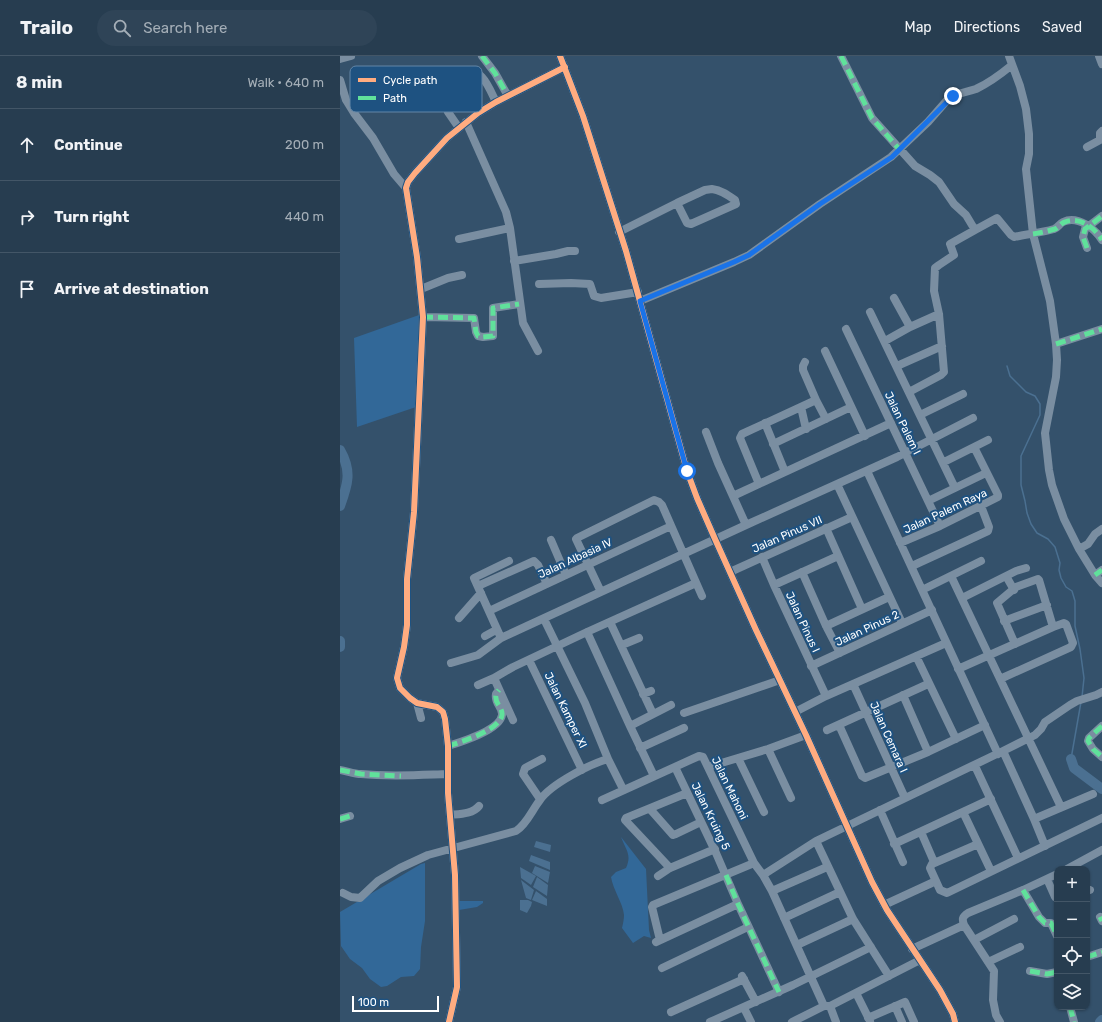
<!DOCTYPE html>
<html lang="en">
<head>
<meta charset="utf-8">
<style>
	:root { --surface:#273d50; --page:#2f4457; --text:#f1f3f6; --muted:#a4aeb7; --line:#435667 }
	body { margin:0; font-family:Rubik,sans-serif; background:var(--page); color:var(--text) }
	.controls { position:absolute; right:12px; bottom:12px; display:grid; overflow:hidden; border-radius:8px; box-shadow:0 1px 3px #0004 }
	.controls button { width:36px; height:36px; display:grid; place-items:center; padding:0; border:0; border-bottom:1px solid var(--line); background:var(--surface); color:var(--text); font:20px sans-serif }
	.scale { position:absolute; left:12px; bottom:10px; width:87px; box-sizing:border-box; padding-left:4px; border:2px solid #fff; border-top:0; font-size:11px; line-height:14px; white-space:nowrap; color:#fff; -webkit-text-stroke:3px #1e5281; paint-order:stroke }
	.stop { position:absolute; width:12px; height:12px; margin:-9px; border:3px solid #1a73e8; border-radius:50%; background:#fff }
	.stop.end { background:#1a73e8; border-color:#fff; box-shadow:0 1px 4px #0008 }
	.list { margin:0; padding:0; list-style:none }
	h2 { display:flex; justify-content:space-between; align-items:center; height:52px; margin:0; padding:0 16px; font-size:17px }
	h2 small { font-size:13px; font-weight:400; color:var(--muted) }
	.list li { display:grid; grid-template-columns:26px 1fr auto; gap:12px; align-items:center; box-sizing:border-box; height:72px; padding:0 16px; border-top:1px solid var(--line) }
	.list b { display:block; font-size:15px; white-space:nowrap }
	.list em { font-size:13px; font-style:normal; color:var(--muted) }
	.icon { flex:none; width:22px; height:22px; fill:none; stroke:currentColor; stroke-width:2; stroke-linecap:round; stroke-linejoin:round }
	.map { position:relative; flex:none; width:762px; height:966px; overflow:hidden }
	header { display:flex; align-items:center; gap:24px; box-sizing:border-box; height:56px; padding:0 20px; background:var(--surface); border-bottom:1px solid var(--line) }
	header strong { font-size:19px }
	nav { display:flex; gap:22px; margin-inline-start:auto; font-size:14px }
	.search { width:280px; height:36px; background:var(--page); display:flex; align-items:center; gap:10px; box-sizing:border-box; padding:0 14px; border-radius:22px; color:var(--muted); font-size:15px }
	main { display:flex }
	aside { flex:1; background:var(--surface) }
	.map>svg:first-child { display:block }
</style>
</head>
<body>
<header>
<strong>Trailo</strong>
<div class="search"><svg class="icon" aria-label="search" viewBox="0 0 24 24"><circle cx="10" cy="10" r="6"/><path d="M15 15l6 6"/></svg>Search here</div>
<nav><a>Map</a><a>Directions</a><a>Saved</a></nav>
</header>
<main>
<aside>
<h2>8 min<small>Walk · 640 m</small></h2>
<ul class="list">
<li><svg class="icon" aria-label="ahead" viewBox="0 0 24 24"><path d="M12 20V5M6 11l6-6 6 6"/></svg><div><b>Continue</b></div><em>200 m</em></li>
<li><svg class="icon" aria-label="right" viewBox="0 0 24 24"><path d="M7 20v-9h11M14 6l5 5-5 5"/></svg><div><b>Turn right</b></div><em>440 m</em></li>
<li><svg class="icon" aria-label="arrive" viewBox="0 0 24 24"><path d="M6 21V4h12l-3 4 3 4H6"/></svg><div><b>Arrive at destination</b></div></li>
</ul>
</aside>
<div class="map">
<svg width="762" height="966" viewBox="0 0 762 966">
	<rect width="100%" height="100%" fill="#34516b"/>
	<!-- green -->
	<path fill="#326898" d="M79 259 76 351 17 371 14 282Z
		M281 781 306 813 309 874 311 882 304 880 293 887 282 872C283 868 284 863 284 859 283 847 273 834 271 821L276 816 286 812C292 799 286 794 281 781Z
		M85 807V865L81 891 80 913 74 920 61 921 47 930 41 931 30 923 22 912 10 903 1 890 0 856 81 808Z
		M119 845H143V847L137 851 119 854Z"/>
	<!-- water -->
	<path fill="#4b7091" d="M196 785 211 789 210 796 194 791Z
		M191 799 210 806V814L189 805Z
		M195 810 210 816 208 827 192 817Z
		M180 811 196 820 191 829 181 822Z
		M197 821 208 829 207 840 193 831Z
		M181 824 194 834 191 844 186 842Z
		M196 835 207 843V850L192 844Z
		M180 844H188L192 846 191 850 187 857 180 854Z"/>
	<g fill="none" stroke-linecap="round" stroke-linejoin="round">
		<!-- stream -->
		<path stroke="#4b7091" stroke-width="1.5" d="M667 310 670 320 686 336 695 340 700 348V359L681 400V429L685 445 687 457 691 468 697 477 708 483 715 491 720 507 719 514 721 522 726 531 732 535 735 545V570L740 593 744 622 742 641
			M731 703 741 646"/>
		<!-- river -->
		<path stroke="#4b7091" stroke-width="10" d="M0 394C12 415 8 428 0 450
			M0 585V591
			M731 703 734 712 762 733
			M760 966 762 964"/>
		<!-- minor -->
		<path stroke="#7a8ea1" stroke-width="8" d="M142 0 155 17 168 40
			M220 0 243 60 286 195 347 415 357 442 375 483 416 574 466 679 532 826 547 854 600 934 613 958 615 966
			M501 0 532 62 575 110 590 119 599 126 614 148 626 159 635 174 610 188 614 199 599 209 595 212 594 235 599 258 604 316 601 319 569 336
			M669 0 680 30 686 53 689 78V98L686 113 693 178 710 245 716 288 717 304 716 321 705 377 709 414 712 429 724 463 739 493 755 519 762 527
			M759 0 762 8
			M0 3 11 0
			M0 24 6 44 14 57 33 82 54 118 66 132
			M75 31C84 23 88 27 98 24 106 21 114 17 122 15 142 10 149 32 156 46
			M127 40 138 57
			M108 56 119 72
			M126 66 166 156 170 172 183 267 198 295
			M747 91 760 84V77L762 75
			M372 133C381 134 388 139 395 144L396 148 351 168 347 167 337 147 365 134Z
			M635 174 657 162 671 179 674 181C687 178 700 177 714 173 718 172 719 168 723 166 738 159 755 173 762 184
			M279 176 337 147
			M119 183 170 172
			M747 192 743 181 745 173 762 160
			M174 205 216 198 228 195H235
			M199 228 231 227 250 228 254 240 261 242 298 236
			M81 233 108 222 122 219
			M554 242 570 271
			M300 245 394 206 409 199 480 148 551 101 588 66 609 42C617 37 627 36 636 33 649 27 661 18 672 9
			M530 256 615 432
			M83 261 134 262 136 276 138 280 143 281 153 280V252L179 248
			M506 273 600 470
			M545 285 570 271 599 258
			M716 288 762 273
			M485 295 525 380
			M465 306 463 310V314L476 344
			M557 310 602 290
			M461 351 466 373
			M580 359 623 338
			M425 367 445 416
			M366 376 378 407 406 469
			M433 388 511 351
			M604 406 648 384
			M527 415 658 698
			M419 428 400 382 402 378 476 344 486 363
			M497 428 562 567
			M393 440 551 367
			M588 445 646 417
			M486 472 522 553
			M211 484 226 519
			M560 487 600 470 658 441V439L634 391
			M739 493 748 488 755 478 762 473
			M422 501 434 529 486 640
			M572 510 648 475 649 471 641 450
			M390 516 512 461
			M462 516 486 570 500 597
			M755 519 762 514
			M611 520 721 751
			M666 520 676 515 686 512
			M434 529 498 500
			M138 530 194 505 198 509 207 528
			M582 534 641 505
			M261 536 236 483 237 482 314 444 319 446 322 449 362 540
			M622 542 666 520 674 534
			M149 555 331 470
			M119 562 141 537
			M204 563 245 647 268 703 283 733
			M664 565 707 549
			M270 566 313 658
			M486 570 549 541
			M247 576 290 670 314 720
			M145 580 156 574
			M161 582 134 522 169 505
			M675 588 657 547 676 531 698 523 699 524 713 571
			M282 589 299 582
			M576 600 616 683
			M189 604 242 714
			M111 607 138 599 161 582 406 469 557 401 633 362
			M471 610 592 554
			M618 613 713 571 724 567 726 568 733 587 731 591 660 623
			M154 622 173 664
			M513 628 565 742
			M138 629 154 622 173 611 247 576 356 527
			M303 638 311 635
			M563 639 588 696
			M77 647 81 662
			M455 656 486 640 606 587
			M344 657 440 624
			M499 669 522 720 525 722 588 696 645 669
			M290 670 331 649
			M762 670 749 682 748 685 753 693 762 701
			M487 674 588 628
			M108 690C121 686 160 674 162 659 163 651 154 648 156 638L159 634
			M300 692 344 672
			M428 693 451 742
			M663 695 695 679 701 673 705 666 730 649 737 645 756 639 762 636
			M398 702 424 756
			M635 710 678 802
			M335 711 376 797 398 848 439 936
			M368 711 428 693 466 679
			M0 714C7 715 14 718 21 718 50 721 79 719 108 718
			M200 743 183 718 185 712 202 703
			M262 744 359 700 363 701 414 807
			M310 753 333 779 336 778 361 766
			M540 754 563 806
			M623 756 651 815
			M110 759C119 758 133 758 139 750
			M0 763 10 760
			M694 763 753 738
			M581 776 594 806
			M476 785 513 863 549 920
			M554 788 651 743
			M638 788 592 808 590 812 600 834 607 837 762 762
			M330 812 285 764 286 762 347 737
			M727 813 762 794
			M423 819 476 785 663 695 694 763 705 790
			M318 820 330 812 375 793
			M707 823 715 841
			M747 833 750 834
			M683 834 699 861 705 867H711L717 880
			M432 835 487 811
			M3 837 11 841 20 842 38 825 60 812 88 799 176 775C187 768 192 754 200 744 211 728 250 708 268 703
			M544 849 596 825
			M760 861 762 865
			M444 862 500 836
			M624 869 654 915 653 944 656 959 660 966
			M320 884 312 851 313 849 414 807 423 819 432 835 484 950
			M634 884 674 863
			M316 886 398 848
			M457 889 513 863
			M572 893 624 869C622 863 622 861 628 857L683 834 717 818
			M747 901 762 896
			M648 906 680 891
			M322 912 408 871
			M690 915 707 918 717 916
			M402 920 416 946
			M516 937 530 965
			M490 950 496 966
			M555 950 562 966
			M730 951 734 966
			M404 952 411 966
			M331 956 404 923
			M528 962 565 946 574 966
			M109 966 117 931 115 819 108 737V690L105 663 103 656 97 651 77 647 70 642 60 632 57 622 64 591 67 569V523L74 456 83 261 77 201 66 132 68 126 75 117 107 82 138 57 156 46 225 11
			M370 966 453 929 531 891
			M452 966 484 950H490L580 904"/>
		<!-- quiet -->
		<path stroke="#60e19b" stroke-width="5" stroke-dasharray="10 5" stroke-linecap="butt" d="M142 0 155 17 168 40
			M501 0 532 62 559 93
			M693 178C700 177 708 175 715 173 719 171 721 167 725 166 740 160 755 172 762 184
			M747 192 743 181 745 173 762 160
			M83 261 134 262 136 276 138 280 143 281 153 280V252L179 248
			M716 288 762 273
			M755 519 762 514
			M762 670 749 682 748 685 753 693 762 701
			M108 690C121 686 160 674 162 659 163 651 154 648 156 638L159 634
			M0 714 21 718 61 720
			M0 763 10 760
			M386 819 398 848 439 936
			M683 834 699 861 705 867H711L717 880
			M760 861 762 865
			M747 901 762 896
			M690 915 707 918 717 916
			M730 951 734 966"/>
		<!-- cycleway casing -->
		<g stroke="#1e5281" stroke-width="8">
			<path id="cycleway" d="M220 0 243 60 286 195 347 415 357 442 375 483 416 574 466 679 532 826 547 854 600 934 613 958 615 966
				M109 966 117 931 115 819 108 737V690L105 663 103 656 97 651 77 647 70 642 60 632 57 622 64 591 67 569V523L74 456 83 261 77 201 66 132 68 126 75 117 107 82 138 57 156 46 225 11"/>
		</g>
		<!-- cycleway -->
		<use href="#cycleway" stroke="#ffac80" stroke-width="6"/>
	</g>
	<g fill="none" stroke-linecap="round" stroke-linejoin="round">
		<!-- route -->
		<path stroke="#1a73e8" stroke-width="5" d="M347 415 300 245 394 206 409 199 480 148 552 101 613 40"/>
	</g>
	<g text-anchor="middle" stroke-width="4" stroke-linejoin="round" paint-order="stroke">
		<!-- street labels -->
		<g font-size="11" fill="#fff" stroke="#1e5281">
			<text transform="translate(563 367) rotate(64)" y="4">Jalan Palem I</text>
			<text transform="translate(605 455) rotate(-25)" y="4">Jalan Palem Raya</text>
			<text transform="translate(447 478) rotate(-24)" y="4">Jalan Pinus VII</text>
			<text transform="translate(235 502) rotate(-25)" y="4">Jalan Albasia lV</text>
			<text transform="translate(463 566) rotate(65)" y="4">Jalan Pinus I</text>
			<text transform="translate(527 572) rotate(-25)" y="4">Jalan Pinus 2</text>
			<text transform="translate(226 654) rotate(64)" y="4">Jalan Kamper XI</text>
			<text transform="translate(549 681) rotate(66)" y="4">Jalan Cemara I</text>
			<text transform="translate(390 732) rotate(64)" y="4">Jalan Mahoni</text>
			<text transform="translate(371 760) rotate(64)" y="4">Jalan Kruing 5</text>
		</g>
	</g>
	<!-- legend -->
	<rect x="10" y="10" width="132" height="46" rx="6" fill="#1e5281" stroke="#6286a7" stroke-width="1"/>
	<rect x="18" y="22" width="18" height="4" fill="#ffac80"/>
	<rect x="18" y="40" width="18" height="4" fill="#60e19b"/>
	<g font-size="11" fill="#fff">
		<text x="43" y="28">Cycle path</text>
		<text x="43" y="46">Path</text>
	</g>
</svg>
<div class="controls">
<button>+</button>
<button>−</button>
<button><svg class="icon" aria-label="locate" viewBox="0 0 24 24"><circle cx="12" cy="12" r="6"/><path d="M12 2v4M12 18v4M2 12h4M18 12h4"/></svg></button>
<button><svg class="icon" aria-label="layers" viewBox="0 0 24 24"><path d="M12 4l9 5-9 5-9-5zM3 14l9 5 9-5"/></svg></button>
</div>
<div class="scale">100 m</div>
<div class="stop" style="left:347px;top:415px"></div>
<div class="stop end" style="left:613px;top:40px"></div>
</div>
</main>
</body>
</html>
